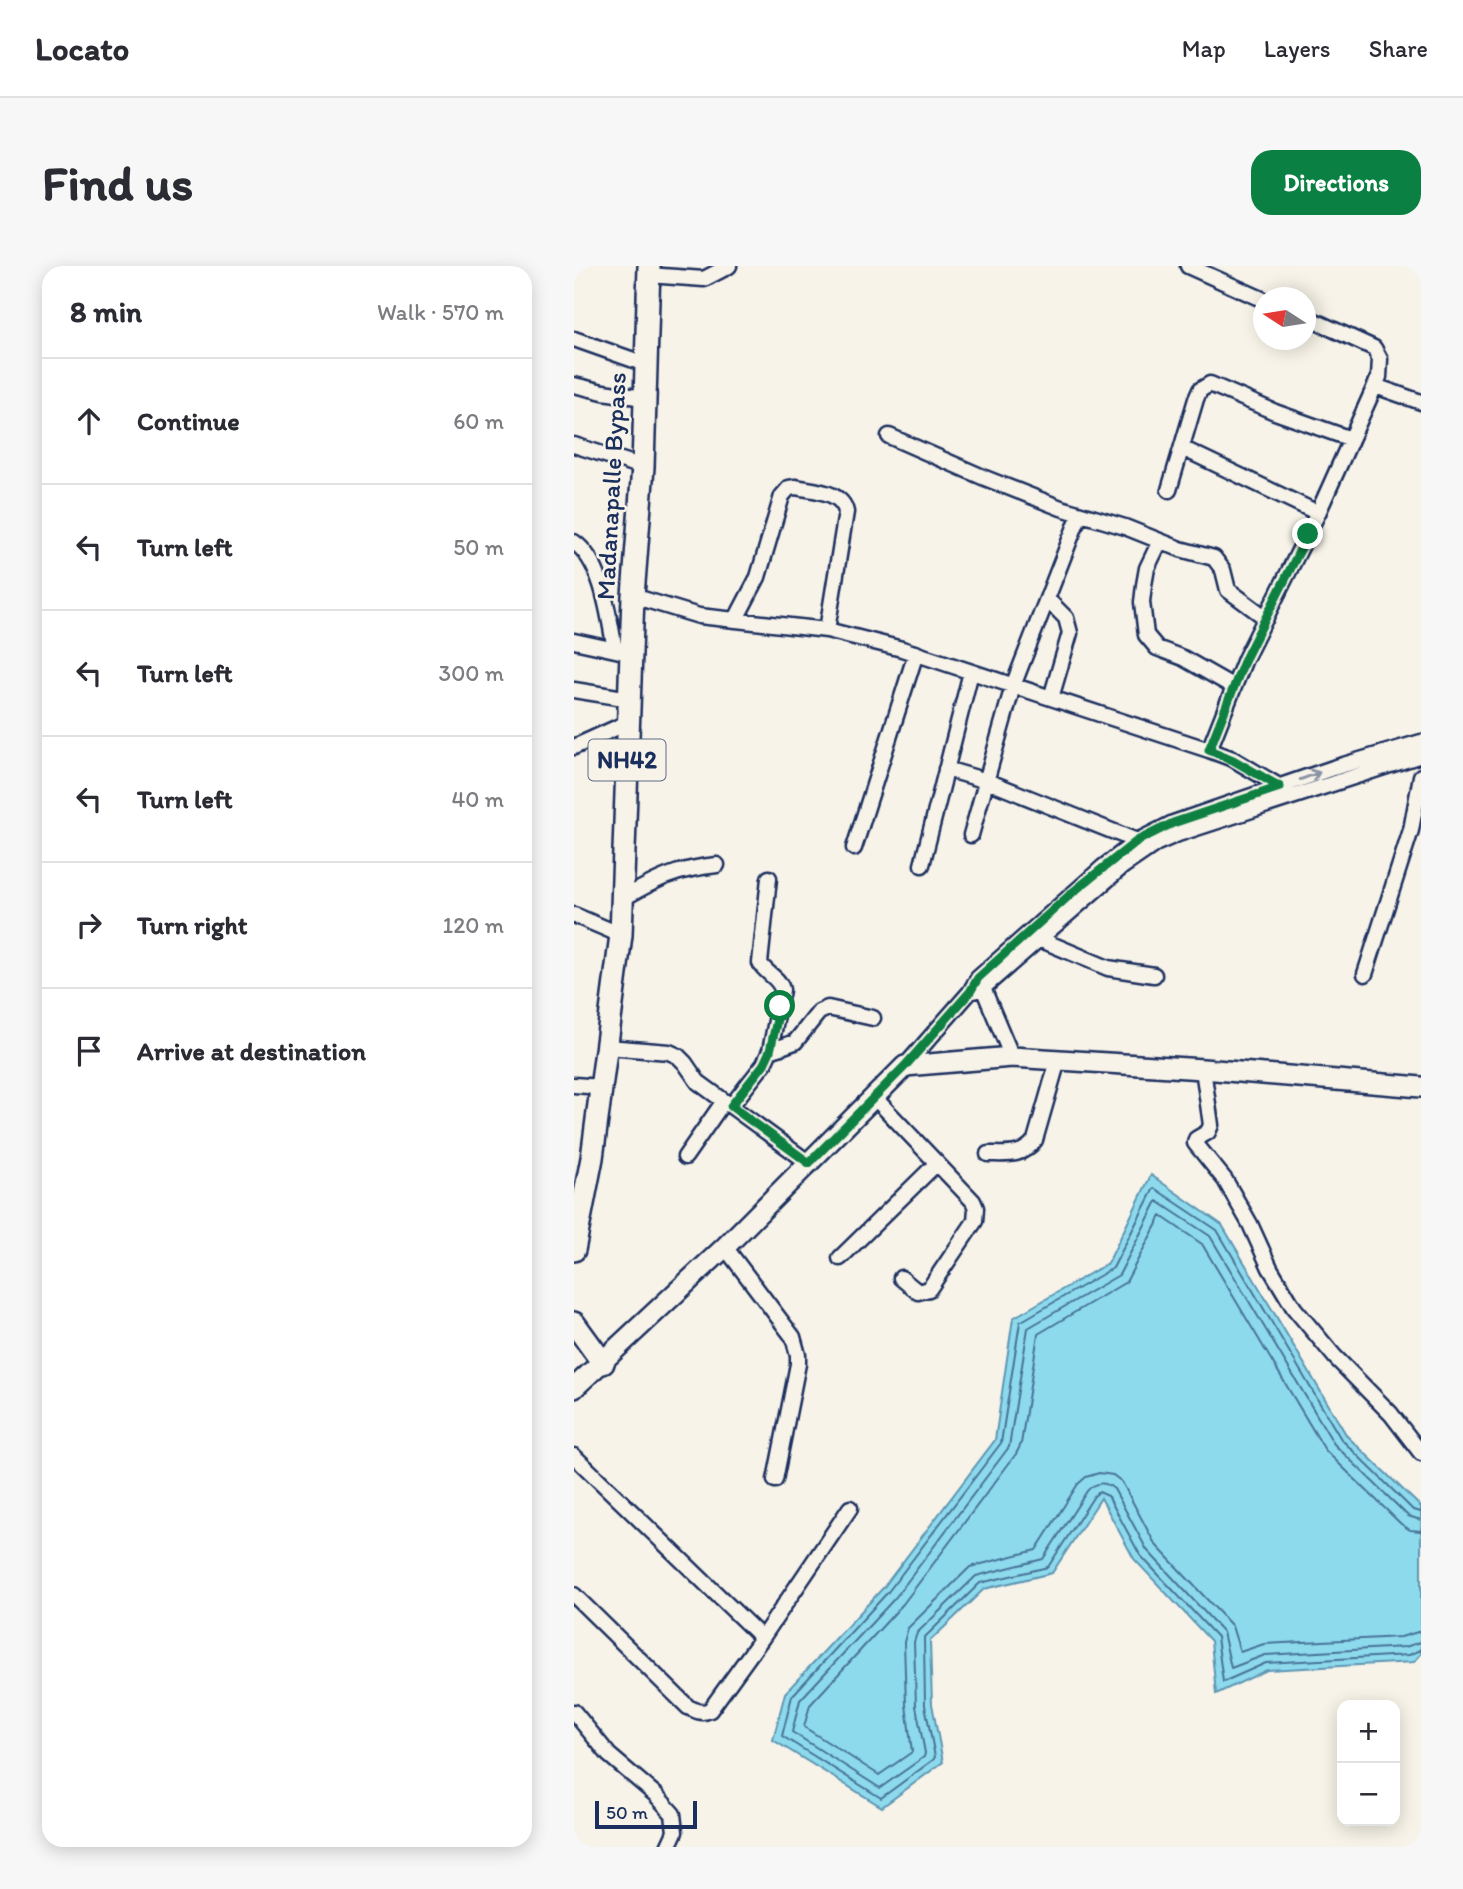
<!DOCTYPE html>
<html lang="en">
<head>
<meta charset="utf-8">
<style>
	:root { --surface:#fff; --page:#f7f7f7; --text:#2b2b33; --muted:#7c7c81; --line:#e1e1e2; --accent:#0b8043 }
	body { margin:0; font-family:Itim,sans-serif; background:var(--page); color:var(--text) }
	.controls { position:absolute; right:21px; bottom:21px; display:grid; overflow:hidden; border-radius:14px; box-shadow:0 4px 18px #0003 }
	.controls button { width:63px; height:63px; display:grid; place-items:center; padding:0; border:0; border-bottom:2px solid var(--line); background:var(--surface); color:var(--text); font:35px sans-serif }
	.compass { position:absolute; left:679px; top:21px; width:63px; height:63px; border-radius:50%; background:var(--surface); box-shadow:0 4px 18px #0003; rotate:282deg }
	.scale { position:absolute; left:21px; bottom:18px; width:102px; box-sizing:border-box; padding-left:7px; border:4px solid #1b2f5e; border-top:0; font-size:19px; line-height:24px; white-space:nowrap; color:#1b2f5e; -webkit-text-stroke:5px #f7f3e8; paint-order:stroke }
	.stop { position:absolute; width:21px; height:21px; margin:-16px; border:5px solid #0b8043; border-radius:50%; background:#fff }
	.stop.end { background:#0b8043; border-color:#fff; box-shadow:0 2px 7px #0008 }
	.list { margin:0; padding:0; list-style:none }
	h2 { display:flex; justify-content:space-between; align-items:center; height:91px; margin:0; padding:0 28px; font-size:30px }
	h2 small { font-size:23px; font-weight:400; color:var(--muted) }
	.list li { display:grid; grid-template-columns:46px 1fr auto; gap:21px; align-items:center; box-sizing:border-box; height:126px; padding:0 28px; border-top:2px solid var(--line) }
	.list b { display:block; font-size:26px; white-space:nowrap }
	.list em { font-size:23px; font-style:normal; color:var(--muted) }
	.icon { flex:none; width:38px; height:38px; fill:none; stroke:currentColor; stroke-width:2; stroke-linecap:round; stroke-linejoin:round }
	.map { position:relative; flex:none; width:847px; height:1581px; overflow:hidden; border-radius:21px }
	header { display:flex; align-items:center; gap:42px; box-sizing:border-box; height:98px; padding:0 35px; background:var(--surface); border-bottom:2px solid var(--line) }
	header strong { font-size:33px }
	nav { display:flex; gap:38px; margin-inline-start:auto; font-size:24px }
	.intro { display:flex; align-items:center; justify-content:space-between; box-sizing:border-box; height:168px; padding:0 42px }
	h1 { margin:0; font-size:49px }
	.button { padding:18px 32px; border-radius:21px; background:var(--accent); color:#fff; font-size:24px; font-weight:700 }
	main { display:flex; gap:42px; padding:0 42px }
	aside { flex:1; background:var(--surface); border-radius:21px; box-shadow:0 4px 18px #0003 }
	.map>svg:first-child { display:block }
</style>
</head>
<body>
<header>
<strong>Locato</strong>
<nav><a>Map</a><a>Layers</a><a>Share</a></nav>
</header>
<div class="intro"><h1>Find us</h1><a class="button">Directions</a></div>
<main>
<aside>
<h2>8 min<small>Walk · 570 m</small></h2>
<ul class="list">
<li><svg class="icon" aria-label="ahead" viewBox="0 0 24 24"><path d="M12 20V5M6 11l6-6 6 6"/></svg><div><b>Continue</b></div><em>60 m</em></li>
<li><svg class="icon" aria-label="left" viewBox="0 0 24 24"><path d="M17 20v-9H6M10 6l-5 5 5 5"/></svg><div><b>Turn left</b></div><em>50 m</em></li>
<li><svg class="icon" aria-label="left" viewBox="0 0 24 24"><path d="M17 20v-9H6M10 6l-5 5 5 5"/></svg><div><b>Turn left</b></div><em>300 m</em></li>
<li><svg class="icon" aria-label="left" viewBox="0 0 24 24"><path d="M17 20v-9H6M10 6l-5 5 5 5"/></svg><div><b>Turn left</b></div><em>40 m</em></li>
<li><svg class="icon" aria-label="right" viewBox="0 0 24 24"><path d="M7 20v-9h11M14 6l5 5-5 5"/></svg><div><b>Turn right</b></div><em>120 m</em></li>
<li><svg class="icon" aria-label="arrive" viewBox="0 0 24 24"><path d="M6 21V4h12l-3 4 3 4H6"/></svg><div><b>Arrive at destination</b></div></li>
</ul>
</aside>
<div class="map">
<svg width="847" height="1581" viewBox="0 0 847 1581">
	<rect width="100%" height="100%" fill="#f7f3e8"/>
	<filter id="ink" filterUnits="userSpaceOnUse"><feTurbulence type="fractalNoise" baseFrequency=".0143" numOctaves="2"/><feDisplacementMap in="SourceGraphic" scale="14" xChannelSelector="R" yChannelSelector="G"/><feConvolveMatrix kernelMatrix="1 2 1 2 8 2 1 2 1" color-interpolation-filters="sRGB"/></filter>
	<g filter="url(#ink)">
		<!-- water -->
		<path fill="#8ddaed" stroke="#5f96b4" stroke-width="2" d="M577 909 648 959 773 1170 847 1241V1388L840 1396 693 1404 642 1428 637 1375 560 1293 527 1232 478 1307 410 1323 356 1375 358 1438 369 1496 308 1541 199 1474 211 1427 309 1322 421 1174 439 1052 534 997Z"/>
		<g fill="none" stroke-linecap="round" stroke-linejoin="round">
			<!-- shore -->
			<path stroke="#497397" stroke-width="2" d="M847 1246 839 1244 767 1173 643 964 580 922 539 1002 446 1056 427 1177 314 1326 218 1430 208 1470 307 1532 359 1494 361 1491 351 1439 350 1372 406 1317 474 1301 520 1230 525 1226 534 1230 566 1289 643 1371 649 1416 692 1397 835 1389 847 1384
				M847 1254 834 1250 760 1178 636 970 583 935 545 1009 454 1062 435 1181 321 1332 226 1434 218 1466 306 1522 350 1491 351 1487 342 1440 340 1376 343 1367 402 1310 469 1293 513 1225C521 1216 531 1215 540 1223L573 1284 649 1366 657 1402 691 1389 831 1381 847 1376
				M847 1265 836 1264 827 1258 751 1184 628 978 587 950 552 1016 464 1068 447 1178 442 1188 329 1338 236 1439 230 1461 305 1509 338 1486 332 1439 330 1376 334 1362 396 1301 462 1284 504 1218 512 1211 525 1207 539 1209 548 1216 581 1278 658 1360 666 1386 690 1378 827 1371 847 1365"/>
			<!-- minor casing -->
			<g stroke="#1b2f5e" stroke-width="19">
				<path id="minor" d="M614 0 690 34
					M74 9 130 13 155 0
					M0 73 71 98
					M0 119 29 126 70 132
					M801 120 847 136
					M315 170 411 212 487 242 551 261 606 283 640 292 649 304 654 324 692 352
					M0 179 69 201
					M608 182 744 247
					M595 224 622 133 626 124 636 118 701 146 777 173
					M586 275 573 302 570 319 568 336 572 369 583 382 609 392 660 421
					M0 276C29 296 35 352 41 384
					M59 330 125 350 253 364 328 383 635 484 659 493 720 529
					M473 333 492 352 496 367 477 432
					M162 353 184 311 208 230 215 222 222 221C240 225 268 225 272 246L253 364
					M0 375 46 385
					M0 424 56 433
					M0 481 55 456
					M635 484 671 393 744 247 805 111 806 93 800 82 732 51
					M372 503 413 515 563 575
					M397 569 439 420 506 248
					M280 582 342 387
					M348 599 397 406
					M48 633C83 613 102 603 143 599
					M0 649 47 669
					M465 673 534 702 580 709
					M791 708 837 564 847 510
					M406 715 438 791
					M396 726 409 722 548 601 583 577 604 568 847 489
					M33 781 95 786 104 790 111 797 124 816 235 897
					M196 785 221 776 245 746 254 742 299 752
					M331 800 396 726 404 712 529 601 563 575 599 557 759 502 847 476
					M629 803 637 859 634 866 622 873 621 877 651 914 676 958 696 1002 720 1042 761 1091 817 1148 847 1187
					M0 819 27 821
					M300 831 399 935 402 942 401 955 355 1023 344 1026 327 1012
					M157 840 190 798 196 785 208 724C206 712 192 708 186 697L195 612
					M414 888C432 888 449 891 461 874L484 794
					M111 891 150 835
					M151 981 219 1071 224 1089V1098L201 1214
					M266 992 363 897
					M0 1190 188 1372
					M0 1329 114 1441C122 1445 128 1448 136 1444L188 1372 276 1242
					M0 1446 35 1489 82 1529 99 1548 101 1566 94 1581"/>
			</g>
			<!-- major casing -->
			<g stroke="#1b2f5e" stroke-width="24">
				<path id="major" d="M0 1122 151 981 331 800 438 791 629 803 847 821"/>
			</g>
			<!-- highway casing -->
			<g stroke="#1b2f5e" stroke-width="26">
				<path id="highway" d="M0 984 18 892 47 669 59 330 69 201 75 0
					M0 1057 29 1097"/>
			</g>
			<!-- minor -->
			<use href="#minor" stroke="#f7f3e8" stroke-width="14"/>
			<!-- major -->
			<use href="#major" stroke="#f7f3e8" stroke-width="19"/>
			<!-- highway -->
			<use href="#highway" stroke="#f7f3e8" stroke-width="21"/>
		</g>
		<!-- one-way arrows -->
		<defs><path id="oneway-shaft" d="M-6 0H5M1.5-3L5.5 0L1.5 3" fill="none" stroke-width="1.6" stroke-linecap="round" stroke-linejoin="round" transform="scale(1.75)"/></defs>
		<use stroke="#8991a3" href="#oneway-shaft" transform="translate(736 510) rotate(-20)"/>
	</g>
	<g fill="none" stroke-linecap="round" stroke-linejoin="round" filter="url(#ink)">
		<!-- route -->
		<path stroke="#0b8043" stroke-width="9" d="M206 740 196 785 190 798 157 840 235 897 331 800 396 726 404 712 499 626 563 575 599 557 706 521 659 494 635 484 671 393 734 268"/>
	</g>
	<g text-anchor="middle" stroke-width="5" stroke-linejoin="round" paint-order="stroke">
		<!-- shield labels -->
		<rect fill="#f7f3e8" stroke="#5d6a87" stroke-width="2" x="14.5" y="473.5" width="77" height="41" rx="5"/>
		<g font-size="24" font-weight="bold" fill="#1b2f5e">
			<text x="53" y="502">NH42</text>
		</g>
		<!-- street labels -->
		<g font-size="26" fill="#1b2f5e" stroke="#f7f3e8">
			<text transform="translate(37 220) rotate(-87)" y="9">Madanapalle Bypass</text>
		</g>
	</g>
</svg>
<div class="controls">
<button>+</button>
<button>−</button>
</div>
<svg class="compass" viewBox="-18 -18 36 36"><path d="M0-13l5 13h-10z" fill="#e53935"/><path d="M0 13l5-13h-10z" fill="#7c7c81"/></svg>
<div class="scale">50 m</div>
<div class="stop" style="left:206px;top:740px"></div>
<div class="stop end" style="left:734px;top:268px"></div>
</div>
</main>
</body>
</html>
